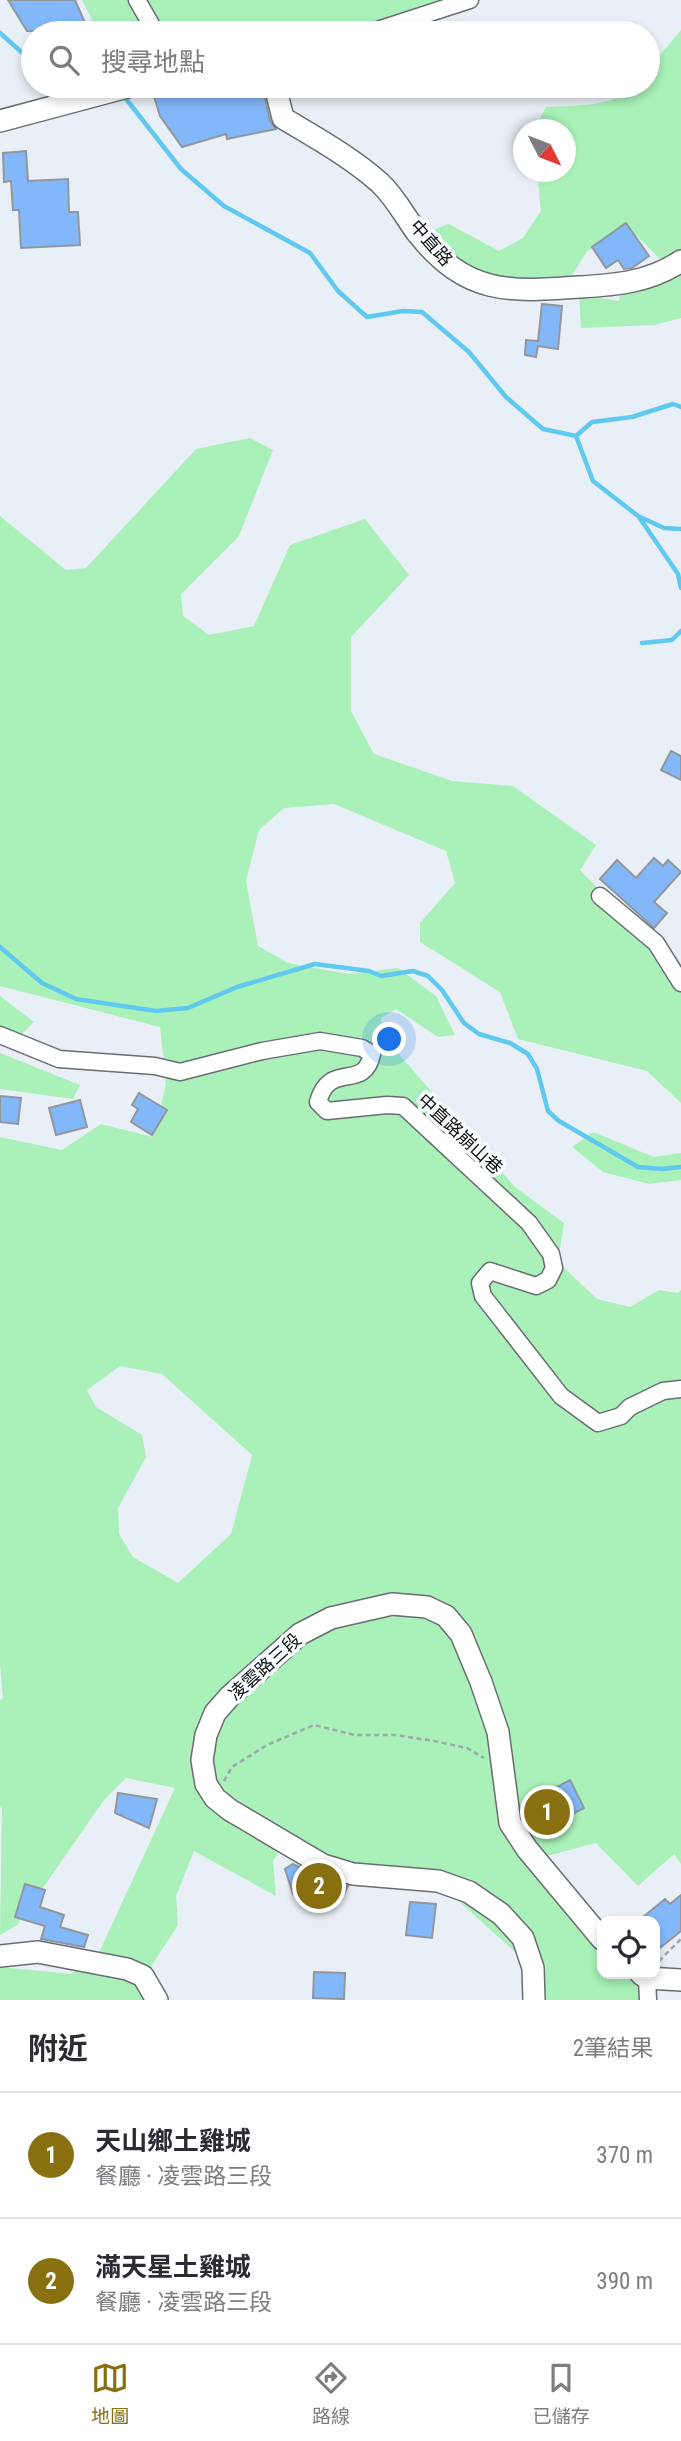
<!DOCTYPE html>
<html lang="zh-TW">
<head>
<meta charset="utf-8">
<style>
	:root { --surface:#fff; --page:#f7f7f7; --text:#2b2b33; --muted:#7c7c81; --line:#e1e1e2; --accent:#887011 }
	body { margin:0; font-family:"Roboto Condensed","Noto Sans TC",sans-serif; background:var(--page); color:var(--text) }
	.controls { position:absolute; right:21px; bottom:21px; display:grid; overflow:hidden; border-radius:14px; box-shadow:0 4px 10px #0003 }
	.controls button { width:63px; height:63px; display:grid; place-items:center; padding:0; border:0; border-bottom:2px solid var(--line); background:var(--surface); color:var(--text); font:35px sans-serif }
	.compass { position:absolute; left:513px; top:119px; width:63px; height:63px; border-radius:50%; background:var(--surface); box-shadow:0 4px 10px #0003; rotate:132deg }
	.you { position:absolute; left:390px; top:1040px; width:24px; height:24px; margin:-18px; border:5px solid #fff; border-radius:50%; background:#1a73e8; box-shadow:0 0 0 10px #1a73e833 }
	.badge { display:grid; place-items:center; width:46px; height:46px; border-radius:50%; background:var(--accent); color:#fff; font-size:23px; font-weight:700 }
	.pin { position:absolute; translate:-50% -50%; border:4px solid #fff; box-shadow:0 2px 7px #0006 }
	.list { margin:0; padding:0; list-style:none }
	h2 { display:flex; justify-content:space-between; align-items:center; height:91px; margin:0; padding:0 28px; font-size:30px }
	h2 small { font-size:23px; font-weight:400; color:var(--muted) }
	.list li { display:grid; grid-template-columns:46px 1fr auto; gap:21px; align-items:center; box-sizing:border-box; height:126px; padding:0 28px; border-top:2px solid var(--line) }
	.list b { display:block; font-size:26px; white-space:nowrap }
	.list p { margin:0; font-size:23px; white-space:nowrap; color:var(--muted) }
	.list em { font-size:23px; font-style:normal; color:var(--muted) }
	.icon { flex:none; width:38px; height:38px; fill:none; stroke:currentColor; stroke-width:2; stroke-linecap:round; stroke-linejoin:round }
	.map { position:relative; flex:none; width:681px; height:2000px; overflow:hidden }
	.search { position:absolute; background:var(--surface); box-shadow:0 4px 10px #0003; left:21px; right:21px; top:21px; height:77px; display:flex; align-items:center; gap:18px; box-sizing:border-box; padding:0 24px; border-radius:38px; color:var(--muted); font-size:26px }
	.sheet { height:343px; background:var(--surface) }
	nav { display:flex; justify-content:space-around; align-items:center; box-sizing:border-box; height:98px; border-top:2px solid var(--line); background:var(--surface); font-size:19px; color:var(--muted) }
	nav a { display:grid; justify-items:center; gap:4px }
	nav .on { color:var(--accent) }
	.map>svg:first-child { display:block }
</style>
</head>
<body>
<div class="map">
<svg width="681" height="2000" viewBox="0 0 681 2000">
	<rect width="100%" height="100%" fill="#e9eff6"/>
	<!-- green -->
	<path fill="#a9f1b8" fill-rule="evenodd" d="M82 0H439L370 33H99Z
		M681 30V318L655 325 581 328 579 294 619 301 622 276 661 260 635 234 587 251 569 280 490 278 446 253 435 229 449 224 499 251 523 238 541 211 537 172H566V130L534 129 546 107C573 105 615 108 634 86H648V69Z
		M250 438 273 450 239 536 181 594 183 616 209 635 254 626 290 545 365 519 409 575 351 637V711L374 754 452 781 513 786 596 845 580 870 681 974V1103L647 1071 518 1039 500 992 420 942V923L455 883 446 851 334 804 284 808 259 830 246 881 258 946 288 963 349 974 398 968 436 996 455 1035 438 1037 396 1009 381 1018 383 1036 515 1187 564 1223 558 1262 597 1299 630 1307 659 1290 678 1293 681 1290V1864L674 1854 638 1886 596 1843 539 1858 602 1944V1974H636L640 2000H526V1968L516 1953 450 1893 282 1846 273 1861 276 1896 194 1851 176 1896 178 1925 142 1980 147 2000H0V1967L71 1974 97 1957 175 1788 126 1778 104 1800 17 1925 0 1935 2 1808 0 1807V1700L3 1698 0 1664V1137L62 1150 101 1124 153 1137 166 1085 160 1027 0 986V516L66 570 86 568 196 449ZM120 1366 162 1374 252 1455 231 1534 178 1583 133 1557 119 1534 118 1508 146 1457 142 1435 96 1407 87 1390Z
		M0 996 34 1022 14 1042 0 1037Z
		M0 1053 80 1085 73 1099 0 1089Z
		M593 1132 654 1157 681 1153V1180L649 1184 603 1172 572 1147Z"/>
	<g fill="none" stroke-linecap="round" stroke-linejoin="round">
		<!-- stream -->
		<path stroke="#60c9f0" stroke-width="4.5" d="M0 33 27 57H33
			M123 95 181 169 224 206 310 253 338 291 367 317 403 311 422 312 469 352 506 397 543 429 576 436 592 422 632 417 673 404 681 407
			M576 436 593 481 638 516 664 528 681 529
			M639 517 678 574 681 588
			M642 643 672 640 681 631
			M0 947 42 983 76 999 156 1011 188 1008 237 987 315 964 369 971 381 976 413 971 428 976 442 990 464 1023 479 1034 510 1043 528 1054 537 1069 548 1111 559 1121 638 1167 662 1169 681 1167"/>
	</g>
	<!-- building -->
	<path fill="#82b8fa" stroke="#92979d" stroke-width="2" d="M8 0H75L86 25 67 33 27 31Z
		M151 86H262L270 121 276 129 227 139 226 134 182 147 160 116Z
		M26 151 28 181 68 179 69 212H78L80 245 21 248 19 210H13L11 181 4 182 3 153Z
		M626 223 649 256 632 268 624 269 618 260 606 268 592 247Z
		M542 304 562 306 558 349 538 346 536 357 525 355 526 340 538 341Z
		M671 751 681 756V780L661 770Z
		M654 858 663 866 668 860 681 872 654 902 667 913 654 928 600 879 617 860 636 878Z
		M139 1093 167 1110 152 1135 131 1122 138 1109 132 1105Z
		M0 1096 21 1098 18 1124 0 1122Z
		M80 1100 87 1127 56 1135 49 1108Z
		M570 1780 584 1808 545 1828 539 1816 566 1802 557 1787Z
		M118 1793 157 1799 149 1828 115 1813Z
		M293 1864 319 1877 348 1886 341 1900 329 1899 315 1893 311 1902 293 1894 285 1869Z
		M25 1884 45 1890 40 1907 64 1915 60 1927 88 1935 84 1947 41 1939 45 1926 15 1917Z
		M681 1895V1931L655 1952V1921H638L665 1899 670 1904Z
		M410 1902 436 1904 432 1938 406 1935Z
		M314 1972 345 1973 344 1999 313 1998Z"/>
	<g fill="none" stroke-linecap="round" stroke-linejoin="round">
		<!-- minor casing -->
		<g stroke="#686d73" stroke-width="19">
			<path id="minor" d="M137 0 156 33
				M368 33 470 0
				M600 896 656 943 681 983
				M0 1035 59 1059 155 1066 180 1072 262 1051 320 1041 362 1048 372 1054C364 1093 330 1059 318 1102L327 1111 387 1105 403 1106 529 1223 551 1254 554 1268 548 1280 536 1286 490 1271 480 1283 483 1296 561 1396 598 1423 621 1416 630 1407 663 1391 681 1389
				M647 1978 648 2000"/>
		</g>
		<!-- tertiary casing -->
		<g stroke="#686d73" stroke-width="24">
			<path id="tertiary" d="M275 86 283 118C316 138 351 157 380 183 396 198 405 217 418 234 467 295 508 292 580 287 616 285 650 282 681 261
				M0 121 131 86
				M0 1956 38 1952 127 1969 143 1976 157 2000
				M641 1974 647 1978 681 1980
				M534 2000 533 1968 523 1938 501 1914 469 1892 438 1881 353 1874 323 1865 230 1810 215 1798 206 1784 202 1760 206 1735 215 1713 230 1696 300 1634 331 1618 392 1604 427 1607 446 1616 461 1634 481 1682 498 1732 510 1823 527 1849 602 1939"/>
		</g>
		<!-- path -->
		<path stroke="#a2a7ac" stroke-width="2.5" stroke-dasharray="5 3.5" stroke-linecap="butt" d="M224 1781 232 1767 267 1745 314 1725 355 1735H396L434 1741 467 1748 484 1758
			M659 1961 681 1939"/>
		<!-- minor -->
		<use href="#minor" stroke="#fff" stroke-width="16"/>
		<!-- tertiary -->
		<use href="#tertiary" stroke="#fff" stroke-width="21"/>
	</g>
	<g text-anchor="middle" stroke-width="7" stroke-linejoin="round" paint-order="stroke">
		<!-- street labels -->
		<g font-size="18" fill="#0e1012" stroke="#f9fcff">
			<text transform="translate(431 243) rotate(49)" y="6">中直路</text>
			<text transform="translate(460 1134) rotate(43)" y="6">中直路崩山巷</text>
			<text transform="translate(265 1667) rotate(-42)" y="6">凌雲路三段</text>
		</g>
	</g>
</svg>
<div class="controls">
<button><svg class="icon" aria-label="locate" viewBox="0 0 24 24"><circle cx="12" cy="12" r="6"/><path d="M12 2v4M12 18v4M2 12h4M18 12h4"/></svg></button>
</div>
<svg class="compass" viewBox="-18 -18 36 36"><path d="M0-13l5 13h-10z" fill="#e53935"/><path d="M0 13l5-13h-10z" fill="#7c7c81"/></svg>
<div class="you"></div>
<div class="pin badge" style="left:547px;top:1812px">1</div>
<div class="pin badge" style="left:319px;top:1886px">2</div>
<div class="search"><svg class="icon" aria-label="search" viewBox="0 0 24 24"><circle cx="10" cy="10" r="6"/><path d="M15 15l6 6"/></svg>搜尋地點</div>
</div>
<section class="sheet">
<h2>附近<small>2筆結果</small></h2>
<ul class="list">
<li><span class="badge">1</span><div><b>天山鄉土雞城</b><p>餐廳 · 凌雲路三段</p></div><em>370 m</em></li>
<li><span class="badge">2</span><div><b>滿天星土雞城</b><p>餐廳 · 凌雲路三段</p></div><em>390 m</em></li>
</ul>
</section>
<nav>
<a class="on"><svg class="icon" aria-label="map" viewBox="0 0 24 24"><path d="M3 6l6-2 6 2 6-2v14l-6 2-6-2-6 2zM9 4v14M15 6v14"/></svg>地圖</a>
<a><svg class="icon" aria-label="directions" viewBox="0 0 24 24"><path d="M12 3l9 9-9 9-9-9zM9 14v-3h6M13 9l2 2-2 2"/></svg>路線</a>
<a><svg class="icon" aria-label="saved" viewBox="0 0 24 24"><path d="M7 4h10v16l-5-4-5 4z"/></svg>已儲存</a>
</nav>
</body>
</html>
